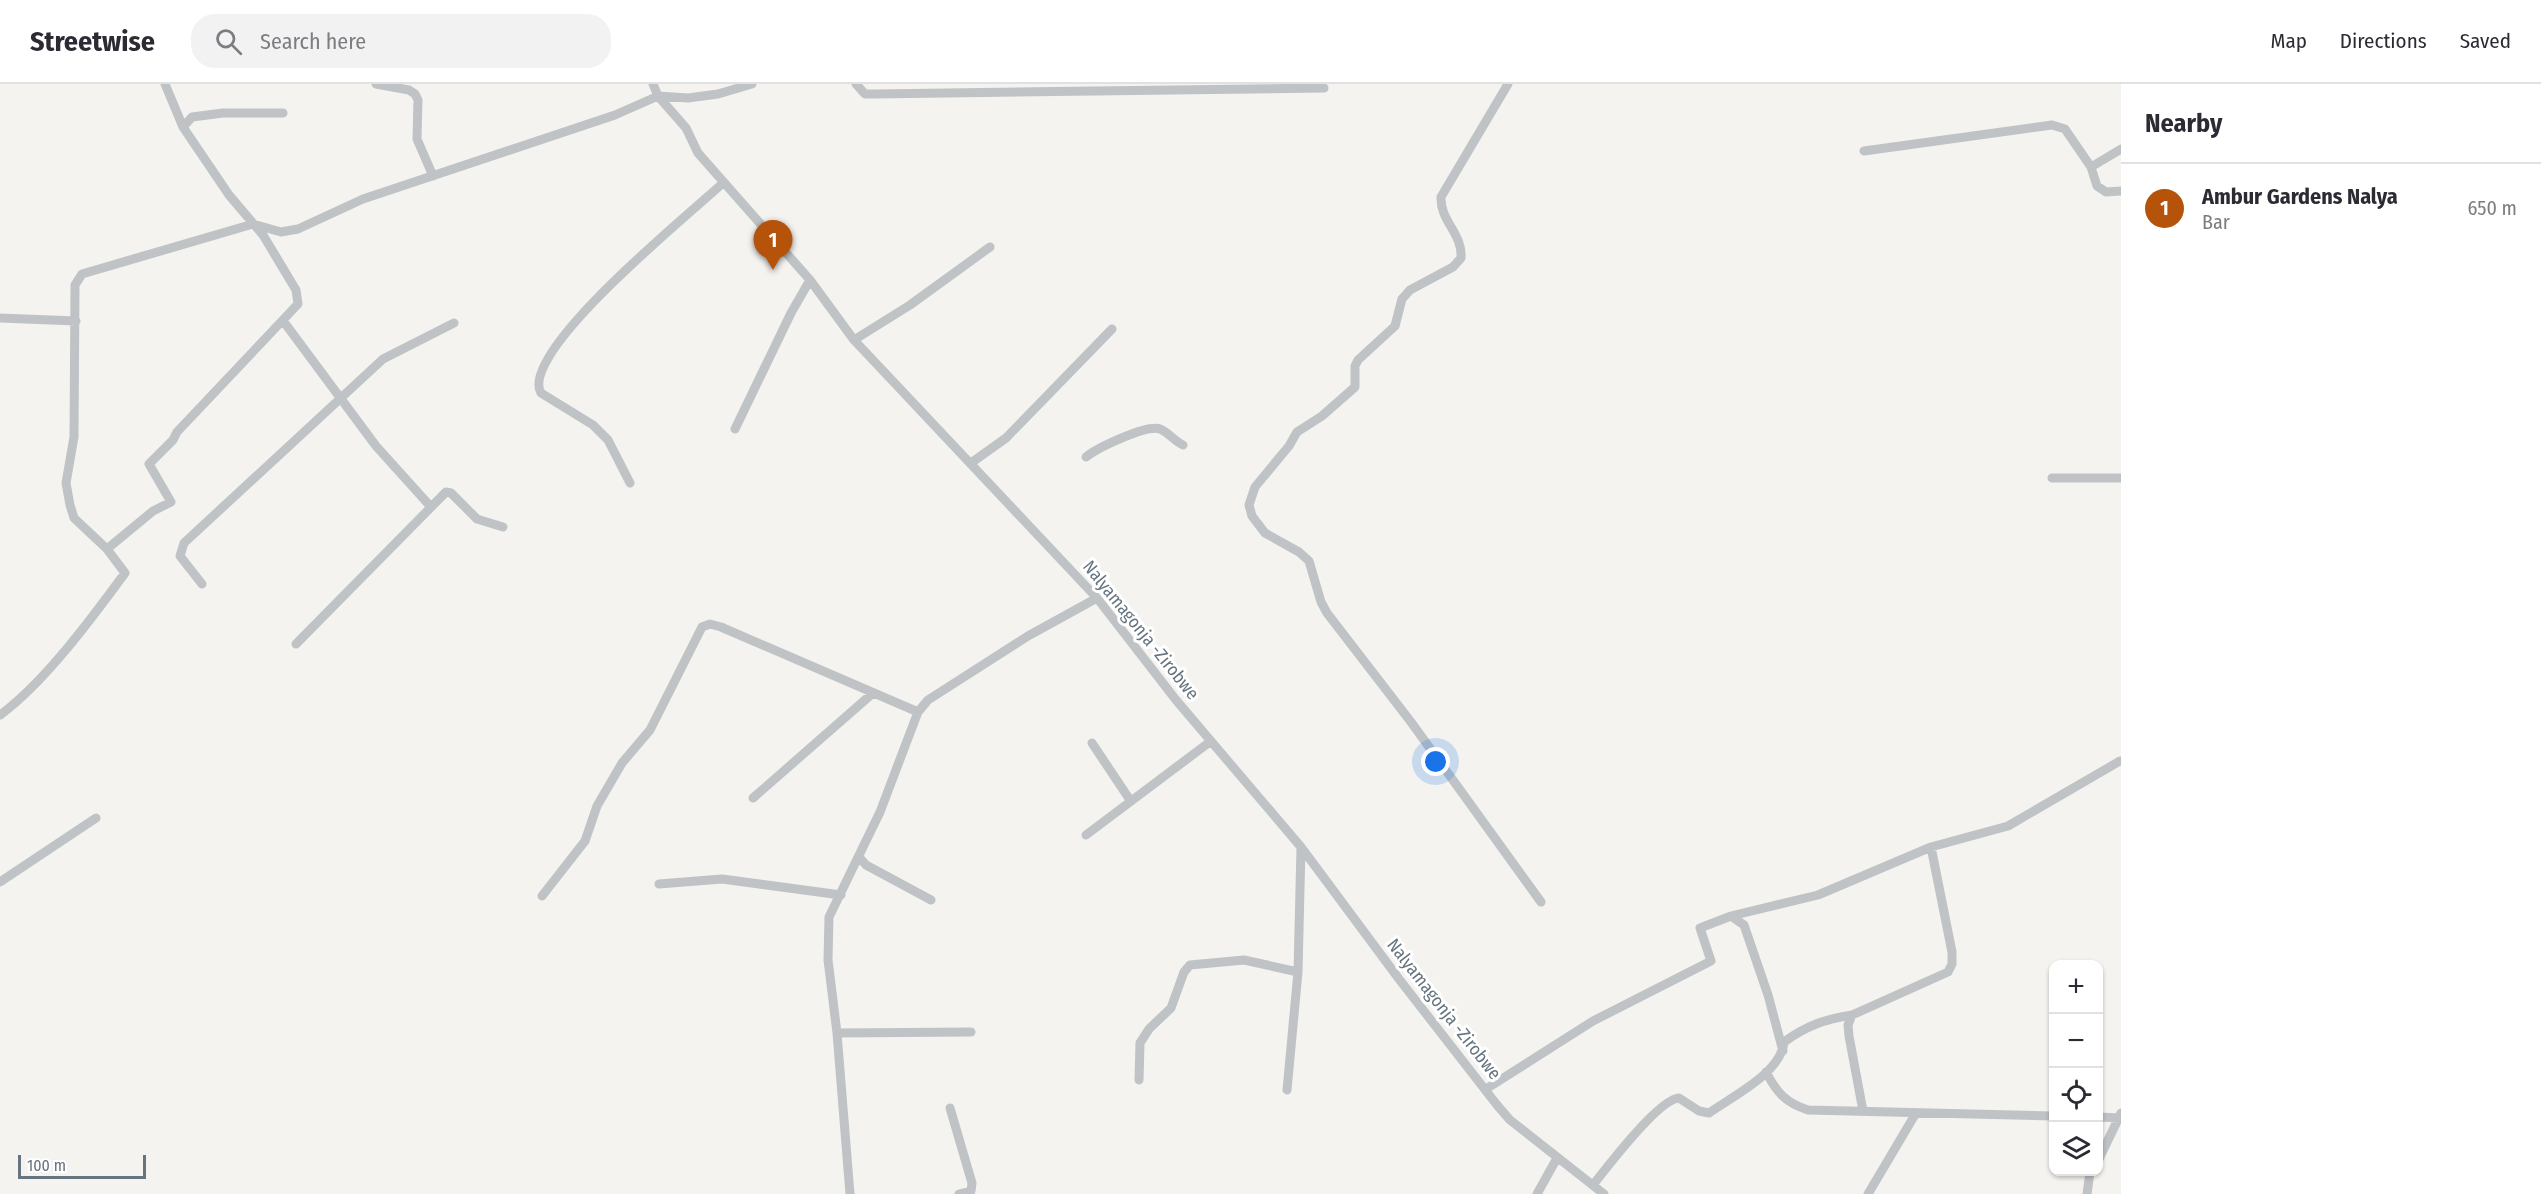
<!DOCTYPE html>
<html lang="en">
<head>
<meta charset="utf-8">
<style>
	:root { --surface:#fff; --page:#f2f2f3; --text:#2b2b33; --muted:#7c7c81; --line:#e1e1e2; --accent:#b45309 }
	body { margin:0; font-family:"Fira Sans Condensed",sans-serif; background:var(--page); color:var(--text) }
	.controls { position:absolute; right:18px; bottom:18px; display:grid; overflow:hidden; border-radius:12px; box-shadow:0 2px 4px #0004 }
	.controls button { width:54px; height:54px; display:grid; place-items:center; padding:0; border:0; border-bottom:2px solid var(--line); background:var(--surface); color:var(--text); font:30px sans-serif }
	.scale { position:absolute; left:18px; bottom:15px; width:128px; box-sizing:border-box; padding-left:6px; border:3px solid #65747f; border-top:0; font-size:16px; line-height:21px; white-space:nowrap; color:#65747f; -webkit-text-stroke:4px #fff; paint-order:stroke }
	.you { position:absolute; left:1436px; top:678px; width:21px; height:21px; margin:-15px; border:4px solid #fff; border-radius:50%; background:#1a73e8; box-shadow:0 0 0 9px #1a73e833 }
	.badge { display:grid; place-items:center; width:39px; height:39px; border-radius:50%; background:var(--accent); color:#fff; font-size:20px; font-weight:700 }
	.pin { position:absolute; translate:-50% -50px; filter:drop-shadow(0 2px 3px #0008) }
	.pin::after { content:''; position:absolute; top:32px; width:21px; height:18px; background:inherit; clip-path:polygon(0 0,100% 0,50% 100%) }
	.list { margin:0; padding:0; list-style:none }
	h2 { display:flex; justify-content:space-between; align-items:center; height:78px; margin:0; padding:0 24px; font-size:26px }
	h2 small { font-size:20px; font-weight:400; color:var(--muted) }
	.list li { display:grid; grid-template-columns:39px 1fr auto; gap:18px; align-items:center; box-sizing:border-box; height:90px; padding:0 24px; border-top:2px solid var(--line) }
	.list b { display:block; font-size:22px; white-space:nowrap }
	.list p { margin:0; font-size:20px; white-space:nowrap; color:var(--muted) }
	.list em { font-size:20px; font-style:normal; color:var(--muted) }
	.icon { flex:none; width:33px; height:33px; fill:none; stroke:currentColor; stroke-width:2; stroke-linecap:round; stroke-linejoin:round }
	.map { position:relative; flex:none; width:2121px; height:1110px; overflow:hidden }
	header { display:flex; align-items:center; gap:36px; box-sizing:border-box; height:84px; padding:0 30px; background:var(--surface); border-bottom:2px solid var(--line) }
	header strong { font-size:28px }
	nav { display:flex; gap:33px; margin-inline-start:auto; font-size:21px }
	.search { width:420px; height:54px; background:var(--page); display:flex; align-items:center; gap:15px; box-sizing:border-box; padding:0 21px; border-radius:24px; color:var(--muted); font-size:22px }
	main { display:flex }
	aside { flex:1; background:var(--surface) }
	.map>svg:first-child { display:block }
</style>
</head>
<body>
<header>
<strong>Streetwise</strong>
<div class="search"><svg class="icon" aria-label="search" viewBox="0 0 24 24"><circle cx="10" cy="10" r="6"/><path d="M15 15l6 6"/></svg>Search here</div>
<nav><a>Map</a><a>Directions</a><a>Saved</a></nav>
</header>
<main>
<div class="map">
<svg width="2121" height="1110" viewBox="0 0 2121 1110">
	<rect width="100%" height="100%" fill="#f4f3f0"/>
	<g fill="none" stroke-linecap="round" stroke-linejoin="round">
		<!-- minor -->
		<path stroke="#bfc3c6" stroke-width="9" d="M376 0 409 6 415 10 418 16 417 55 433 92
			M653 0 658 12 686 44 698 69 810 196 854 256 1097 514 1176 616 1301 763 1399 895 1497 1021 1510 1036 1604 1110
			M856 0 865 10H874L1324 4
			M1508 0 1441 113C1440 137 1463 150 1461 174L1453 183 1410 206 1402 215 1395 242 1358 276 1355 282V303L1322 332 1297 348 1289 362 1255 403 1249 421 1252 432 1265 449 1299 468 1309 477 1321 518 1327 529 1411 638 1541 818
			M183 43 192 33 223 29H283
			M1864 67 2052 41 2065 45 2091 83 2121 65
			M2091 83 2097 102 2106 108 2121 107
			M0 234 76 237
			M284 238 376 362 431 423
			M854 256 910 221 990 163
			M735 345 791 229 810 196
			M1086 373C1097 364 1147 340 1160 345 1168 348 1174 357 1183 361
			M971 379 1006 354 1112 245
			M2052 394H2121
			M630 399 608 356 593 341 541 309C517 269 693 127 723 99
			M107 465 153 427 171 418 149 380 173 356 177 348 298 220 296 206 263 151 229 111 183 43 165 0
			M202 500 180 472 184 459 383 275 454 239
			M296 560 446 408 451 409 477 435 503 443
			M0 631C44 599 92 534 125 489L107 465 74 434 70 421 66 399 74 353 75 201 82 190 253 140 281 148 298 145 363 115 615 31 658 12 688 14 718 10 752 0
			M1092 659 1130 716
			M753 714 873 609
			M1086 751 1211 657
			M859 773 866 781 931 816
			M0 798 96 734
			M659 800 722 795 841 811
			M542 812 585 757 597 722 622 679 650 646 702 543 710 540 721 543 918 628
			M1731 832 1818 811 1931 763 2008 742 2120 677
			M837 949 971 948
			M1766 988C1777 1009 1786 1019 1808 1026L2054 1032
			M1139 996 1140 959 1149 945 1171 924 1184 888 1190 881 1244 876 1298 888
			M1486 1005 1593 937 1711 877 1700 844 1731 832 1744 841 1768 911 1783 967
			M1287 1006 1298 888 1301 763
			M950 1024 972 1099 971 1107 959 1110
			M1863 1027 1849 952 1848 941 1852 931 1948 888 1952 880V868L1931 763
			M2098 1033 2121 1034
			M2098 1077 2121 1029
			M1593 1101C1607 1083 1659 1015 1679 1014L1699 1027 1709 1029C1733 1012 1781 989 1784 958 1806 942 1825 935 1852 931
			M850 1110 837 949 828 876 829 833 880 728 918 628 928 616 1028 552 1097 514
			M1537 1110 1557 1074
			M1868 1110 1916 1029
			M2087 1110 2090 1088"/>
	</g>
	<g text-anchor="middle" stroke-width="6" stroke-linejoin="round" paint-order="stroke">
		<!-- street labels -->
		<g font-size="18" fill="#65747f" stroke="#fff">
			<text transform="translate(1141 546) rotate(51)" y="6">Nalyamagonja -Zirobwe</text>
			<text transform="translate(1444 925) rotate(52)" y="6">Nalyamagonja -Zirobwe</text>
		</g>
	</g>
</svg>
<div class="controls">
<button>+</button>
<button>−</button>
<button><svg class="icon" aria-label="locate" viewBox="0 0 24 24"><circle cx="12" cy="12" r="6"/><path d="M12 2v4M12 18v4M2 12h4M18 12h4"/></svg></button>
<button><svg class="icon" aria-label="layers" viewBox="0 0 24 24"><path d="M12 4l9 5-9 5-9-5zM3 14l9 5 9-5"/></svg></button>
</div>
<div class="scale">100 m</div>
<div class="you"></div>
<div class="pin badge" style="left:773px;top:186px">1</div>
</div>
<aside>
<h2>Nearby<small></small></h2>
<ul class="list">
<li><span class="badge">1</span><div><b>Ambur Gardens Nalya</b><p>Bar</p></div><em>650 m</em></li>
</ul>
</aside>
</main>
</body>
</html>
